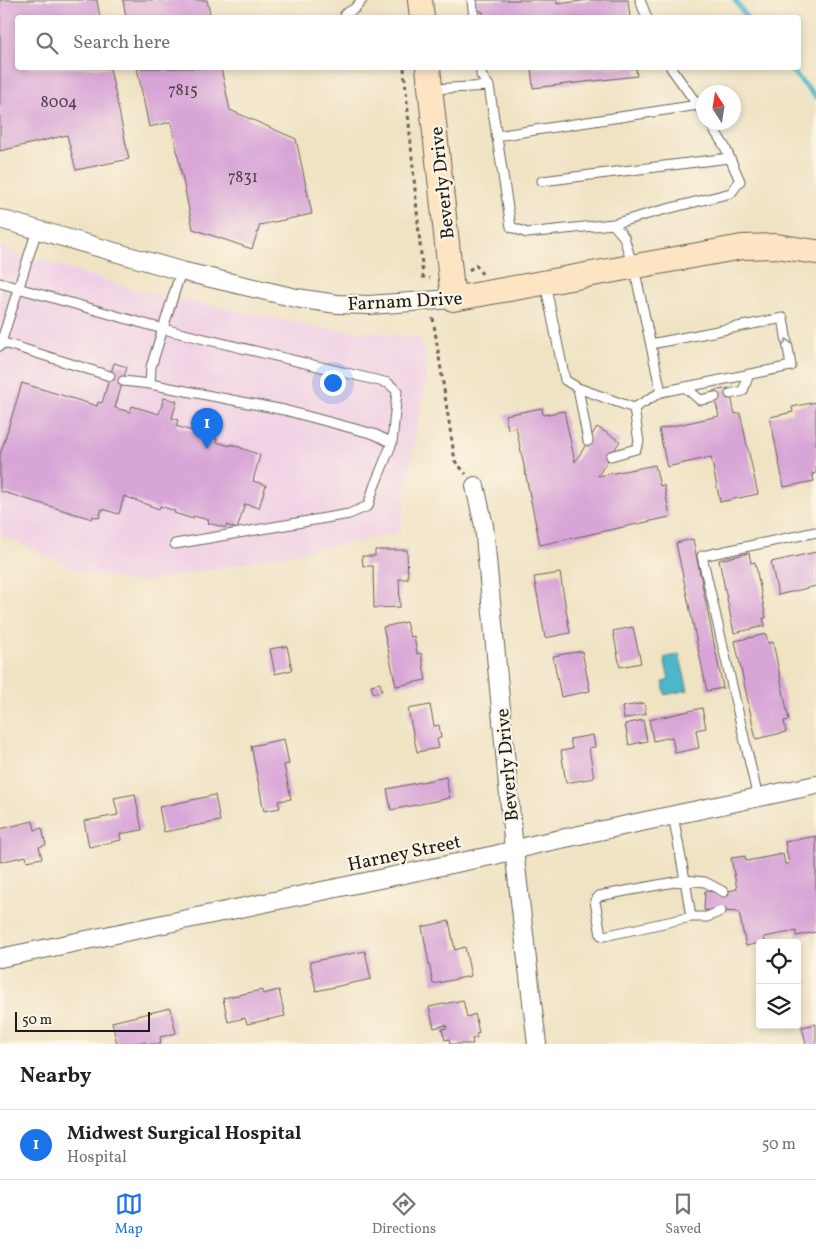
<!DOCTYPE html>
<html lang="en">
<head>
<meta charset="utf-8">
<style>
	:root { --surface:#fff; --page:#f6f6f6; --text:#202124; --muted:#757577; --line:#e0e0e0; --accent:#1a73e8 }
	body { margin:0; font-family:Vollkorn,serif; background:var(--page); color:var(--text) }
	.controls { position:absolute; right:15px; bottom:15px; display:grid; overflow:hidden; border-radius:5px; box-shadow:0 2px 8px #0003 }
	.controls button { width:45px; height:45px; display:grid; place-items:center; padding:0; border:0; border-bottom:1px solid var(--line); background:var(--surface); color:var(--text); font:25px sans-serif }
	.compass { position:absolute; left:696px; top:85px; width:45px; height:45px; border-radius:50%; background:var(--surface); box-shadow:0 2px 8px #0003; rotate:348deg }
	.scale { position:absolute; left:15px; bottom:12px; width:135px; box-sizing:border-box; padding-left:5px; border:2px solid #1c1c1c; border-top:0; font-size:14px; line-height:18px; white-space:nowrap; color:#1c1c1c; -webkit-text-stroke:4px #fcf5e5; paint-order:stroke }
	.you { position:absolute; left:332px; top:382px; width:18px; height:18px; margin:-12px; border:4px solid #fff; border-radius:50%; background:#1a73e8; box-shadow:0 0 0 8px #1a73e833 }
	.badge { display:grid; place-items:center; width:32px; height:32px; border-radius:50%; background:var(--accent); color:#fff; font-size:16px; font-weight:700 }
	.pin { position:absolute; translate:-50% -41px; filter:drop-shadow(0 1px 2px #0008) }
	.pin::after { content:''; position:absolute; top:26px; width:18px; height:15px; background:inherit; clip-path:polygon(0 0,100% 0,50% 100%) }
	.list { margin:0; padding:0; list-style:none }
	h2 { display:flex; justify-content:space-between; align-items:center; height:65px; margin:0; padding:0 20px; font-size:21px }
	h2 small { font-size:16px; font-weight:400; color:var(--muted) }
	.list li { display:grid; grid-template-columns:32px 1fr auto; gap:15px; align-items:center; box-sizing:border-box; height:70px; padding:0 20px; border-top:1px solid var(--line) }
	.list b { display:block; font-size:19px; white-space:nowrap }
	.list p { margin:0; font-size:16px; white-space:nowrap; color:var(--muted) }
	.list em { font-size:16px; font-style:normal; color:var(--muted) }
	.icon { flex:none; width:28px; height:28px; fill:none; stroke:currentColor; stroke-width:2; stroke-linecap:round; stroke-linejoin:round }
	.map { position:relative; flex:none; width:816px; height:1044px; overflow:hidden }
	.search { position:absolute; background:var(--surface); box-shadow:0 2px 8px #0003; left:15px; right:15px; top:15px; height:55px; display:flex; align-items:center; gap:12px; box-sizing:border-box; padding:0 18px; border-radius:5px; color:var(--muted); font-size:19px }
	.sheet { height:135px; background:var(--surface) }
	nav { display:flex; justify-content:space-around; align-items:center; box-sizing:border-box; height:70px; border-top:1px solid var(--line); background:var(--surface); font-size:14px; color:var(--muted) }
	nav a { display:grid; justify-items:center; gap:2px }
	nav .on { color:var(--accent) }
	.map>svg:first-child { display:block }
</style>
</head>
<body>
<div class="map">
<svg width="816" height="1044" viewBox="0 0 816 1044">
	<rect width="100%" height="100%" fill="#fcf5e5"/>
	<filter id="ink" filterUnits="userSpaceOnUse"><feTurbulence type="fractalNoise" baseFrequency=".02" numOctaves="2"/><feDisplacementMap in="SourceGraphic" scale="10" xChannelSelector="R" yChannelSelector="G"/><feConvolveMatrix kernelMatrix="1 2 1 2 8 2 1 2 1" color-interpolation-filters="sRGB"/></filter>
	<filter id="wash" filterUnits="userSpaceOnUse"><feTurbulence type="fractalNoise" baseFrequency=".0096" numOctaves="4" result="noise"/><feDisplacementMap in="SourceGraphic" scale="20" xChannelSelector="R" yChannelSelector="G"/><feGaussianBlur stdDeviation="1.12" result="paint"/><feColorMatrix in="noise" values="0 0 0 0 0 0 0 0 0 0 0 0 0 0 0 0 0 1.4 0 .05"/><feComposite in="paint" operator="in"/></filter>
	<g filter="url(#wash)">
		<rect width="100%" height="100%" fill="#f0e3c4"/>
		<!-- built -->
		<path fill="#f0d0e5" d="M0 247 133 289 323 328 420 337 428 366 399 533 139 583 78 571 2 535 0 533Z"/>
		<!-- water -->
		<path fill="#4db7ca" stroke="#346a73" d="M679 654 688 690 665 695 663 682 669 680 664 658Z"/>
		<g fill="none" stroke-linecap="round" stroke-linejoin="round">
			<!-- stream -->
			<path stroke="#4db7ca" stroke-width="5.5" d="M735 0 747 18
				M789 68 816 97"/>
		</g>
		<g id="blocks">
			<!-- building -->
			<path fill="#d8a5d7" d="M0 0H97L100 18H18V68H110L129 159 76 170 67 135 0 151Z
				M123 0H207L211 18H126Z
				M472 0H557V4L590 0H628L630 18H484L483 12 475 9Z
				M137 68H221L230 110 296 139 312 214 260 225 252 249 193 229 171 122 149 127Z
				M531 68H636L637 76 533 88Z
				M114 363 127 367 115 408 130 412 132 406 159 414 164 398 177 401 172 418 178 420 176 426 217 439 216 442 230 446 231 444 260 455 253 481 266 485 259 508 245 504 237 529 226 525V528L208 523 209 520 193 516V519L174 513 175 511 160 506 159 509 124 496 119 514 102 509 99 518 93 516 92 519 0 491V455L22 383 97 406 98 402 102 403Z
				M729 388 735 414 740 413 758 494 720 502 711 457 667 467 659 429 719 416 713 391Z
				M816 402V473L812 474 814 481 784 487 770 417 793 412 792 407Z
				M542 408 543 415 564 411 575 462 597 427 620 441 598 476 655 465 660 486 664 485 670 517 540 545 516 427 508 429 505 415Z
				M693 539 723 688 707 691 676 543Z
				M375 550H407L408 579H399L400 607 374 608 373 566H363L362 556H375Z
				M816 552V586L778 595 771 562Z
				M749 553 751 563 755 562 766 618H763L765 626 734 633 719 560Z
				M560 573 570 633 545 638 534 577Z
				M406 622 410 637 414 636 417 654 421 653 426 680 396 686 383 627Z
				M633 627 641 663 620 667 613 631Z
				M766 634 768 643 773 642 789 720 784 721 786 732 756 739 735 641Z
				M287 646 292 670 275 674 270 649Z
				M582 651 590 691 561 697 553 656Z
				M380 683 382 691 373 693 371 685Z
				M644 703 646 714 624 719 622 707Z
				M430 705 434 726 439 725 441 738 437 739 439 748 417 752 408 709Z
				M702 708 706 728 696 730 699 748 675 753 672 737 653 741 649 720Z
				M643 720 647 741 629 745 625 724Z
				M593 735 595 747 589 748 594 778 566 783 561 751 572 749 570 739Z
				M284 739 289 764 284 765 291 799 278 801 280 808 264 811 251 746Z
				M446 777 450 798 391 810 387 789Z
				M135 794 142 830 120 834 121 840 89 847 84 821 118 815 114 798Z
				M215 795 220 821 164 832 159 807Z
				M33 821 35 830 42 828 46 845 39 847 42 858 27 861 26 856 0 862V829Z
				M816 836V932L796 936V931L764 937 765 942 746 946 739 912 704 910 705 891 724 892 737 889 731 858 745 856 746 861 783 854 785 864H789L785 842Z
				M449 921 455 950 465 947 471 976 433 984 422 927Z
				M365 951 371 979 316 991 310 962Z
				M262 990 263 994 279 990 285 1016 247 1024 245 1018 228 1022 223 998Z
				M463 1000 467 1017 475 1014 479 1033 476 1034 477 1038 472 1039 473 1044H450L449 1039 445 1040 442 1029 447 1028 446 1025 434 1028 429 1007Z
				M170 1008 176 1033 160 1037 161 1044H145V1042L117 1044 112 1022Z
				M816 1024V1044H806L802 1027Z"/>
		</g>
	</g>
	<g filter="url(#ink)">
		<use href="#blocks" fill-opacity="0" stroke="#666257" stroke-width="1"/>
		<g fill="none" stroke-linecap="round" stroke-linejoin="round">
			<!-- lane casing -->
			<g stroke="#666257" stroke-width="11">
				<path id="lane" d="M472 0 474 18
					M640 0 647 18
					M345 14 354 9 362 0
					M481 68V75L489 86
					M671 68 704 114
					M432 89 489 86 511 227 527 233 613 224 624 237 637 281 661 392 634 408 578 388 565 380 545 283
					M496 136 698 105
					M542 181 729 158
					M613 224 659 211 731 193 740 181 725 147 709 122
					M181 271 151 367 150 384 284 410 374 434 392 443
					M0 283 163 329 388 383 397 391 392 443 374 487 368 506 349 514 175 544
					M1 342 110 376
					M651 344 783 318 791 366 661 392
					M0 346 37 230
					M123 381 150 384
					M685 387 700 400 715 397
					M578 388 588 441
					M730 394 743 391 749 374
					M611 456 636 449 639 442 634 408
					M758 798 702 556 816 532
					M673 815 685 880 705 882 724 892
					M691 917 685 880 599 896 595 901 601 935 604 936 691 917H707L721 911"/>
			</g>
			<!-- street casing -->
			<g stroke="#666257" stroke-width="20">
				<path id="street" d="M0 219 181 271 296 298 337 304 369 305 453 299
					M475 486 484 526 514 850 537 1044
					M0 958 495 855 537 844 816 785"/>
			</g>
			<!-- secondary casing -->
			<g stroke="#666257" stroke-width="26">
				<path id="secondary" d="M420 0 422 18
					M428 68 453 299 742 247 776 246 816 252"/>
			</g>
			<!-- path -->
			<path stroke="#666257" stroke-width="3" stroke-dasharray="4 4" stroke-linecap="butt" d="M404 68 423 277 430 278
				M469 270 476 265 482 274
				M433 318 455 461 466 474"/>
			<!-- lane -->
			<use href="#lane" stroke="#fff" stroke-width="9"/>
			<!-- street -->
			<use href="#street" stroke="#fff" stroke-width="18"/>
			<!-- secondary -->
			<use href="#secondary" stroke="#fde5c4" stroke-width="24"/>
		</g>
		<!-- one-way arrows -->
		<defs><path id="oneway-chevron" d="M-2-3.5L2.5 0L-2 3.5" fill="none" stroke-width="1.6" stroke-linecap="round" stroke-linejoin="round" transform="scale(1.25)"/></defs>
		<use stroke="#999" href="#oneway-chevron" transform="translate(787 342) rotate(-100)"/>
	</g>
	<g text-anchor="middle" stroke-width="4.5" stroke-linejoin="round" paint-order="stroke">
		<!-- number labels -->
		<g font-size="16" fill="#4b3e4b">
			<text x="183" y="95">7815</text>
			<text x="59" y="107">8004</text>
			<text x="243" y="182">7831</text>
		</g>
		<!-- street labels -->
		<g font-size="19" fill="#1c1c1c" stroke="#fcf5e5">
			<text transform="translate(441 183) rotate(-96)" y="7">Beverly Drive</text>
			<text transform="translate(405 300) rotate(-3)" y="7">Farnam Drive</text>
			<text transform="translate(506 765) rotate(-95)" y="7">Beverly Drive</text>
			<text transform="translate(404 852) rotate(-12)" y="7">Harney Street</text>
		</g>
	</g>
</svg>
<div class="controls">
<button><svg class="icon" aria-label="locate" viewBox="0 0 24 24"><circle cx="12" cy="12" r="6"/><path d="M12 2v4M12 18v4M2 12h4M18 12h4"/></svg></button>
<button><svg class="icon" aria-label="layers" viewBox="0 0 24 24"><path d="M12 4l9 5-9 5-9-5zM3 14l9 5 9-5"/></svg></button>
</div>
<svg class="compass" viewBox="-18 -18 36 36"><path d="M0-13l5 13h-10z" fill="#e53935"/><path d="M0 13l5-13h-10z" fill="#757577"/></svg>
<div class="scale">50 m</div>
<div class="you"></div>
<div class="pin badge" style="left:207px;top:449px">1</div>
<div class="search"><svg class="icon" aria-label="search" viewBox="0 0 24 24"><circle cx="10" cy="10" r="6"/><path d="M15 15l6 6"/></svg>Search here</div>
</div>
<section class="sheet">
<h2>Nearby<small></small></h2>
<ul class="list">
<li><span class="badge">1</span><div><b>Midwest Surgical Hospital</b><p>Hospital</p></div><em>50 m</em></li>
</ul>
</section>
<nav>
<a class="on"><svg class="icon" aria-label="map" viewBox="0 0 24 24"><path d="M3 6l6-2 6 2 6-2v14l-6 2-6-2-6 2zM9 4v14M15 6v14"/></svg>Map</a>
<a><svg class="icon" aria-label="directions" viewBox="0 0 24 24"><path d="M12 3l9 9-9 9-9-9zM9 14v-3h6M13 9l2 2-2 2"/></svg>Directions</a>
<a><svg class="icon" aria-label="saved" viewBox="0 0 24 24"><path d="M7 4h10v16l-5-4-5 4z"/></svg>Saved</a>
</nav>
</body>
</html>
